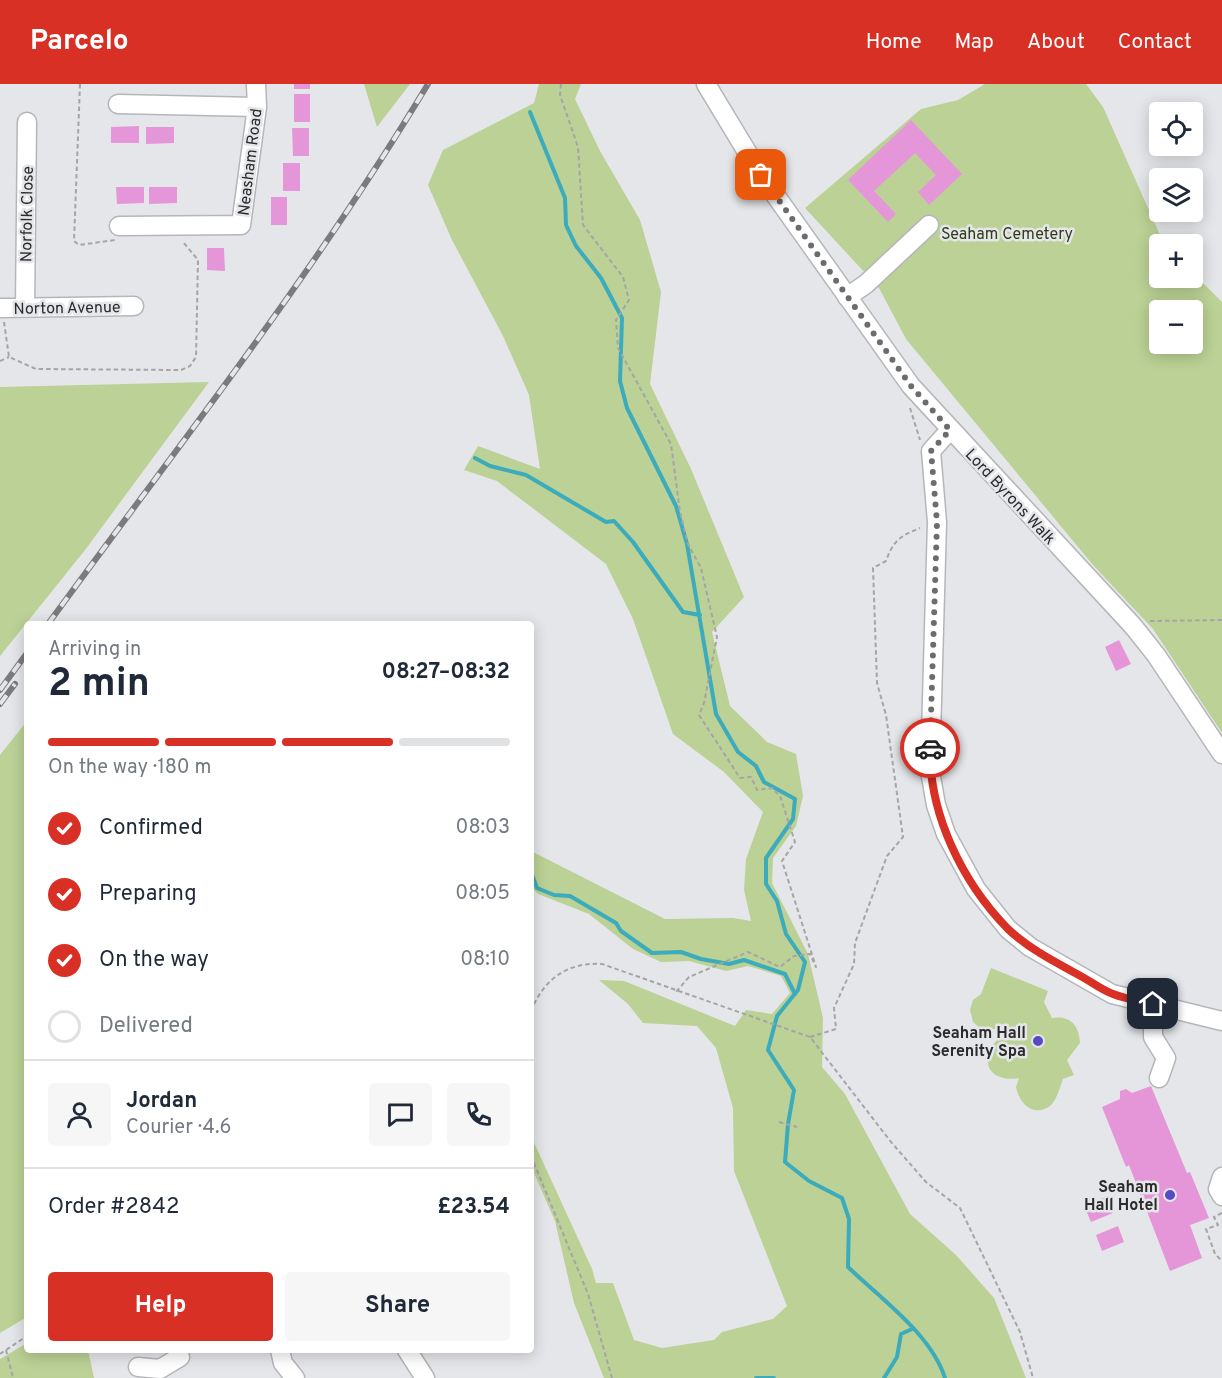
<!DOCTYPE html>
<html lang="en">
<head>
<meta charset="utf-8">
<style>
  :root { --surface:#fff; --page:#f6f6f7; --text:#1f2937; --muted:#747a83; --line:#e0e1e3; --accent:#d93025 }
  body { margin:0; font-family:Overpass,sans-serif; background:var(--page); color:var(--text); height:100vh; display:flex; flex-direction:column; font-size:22px; white-space:nowrap }
  * { box-sizing:border-box; margin:0 }
  p { font-size:20px; color:var(--muted) }
  .icon { flex:none; width:33px; height:33px; fill:none; stroke:currentColor; stroke-width:2; stroke-linecap:round; stroke-linejoin:round }
  .map { position:relative; flex:1; overflow:hidden }
  .drawer { position:absolute; left:24px; top:537px; width:510px; height:732px; display:flex; flex-direction:column; background:var(--surface); border-radius:6px; box-shadow:0 3px 15px #0003 }
  .drawer>* { flex:none }
  .tools { position:absolute; left:1149px; top:18px; display:grid; gap:12px }
  .tools a { display:grid; place-items:center; width:54px; height:54px; border-radius:6px; background:var(--surface); box-shadow:0 3px 15px #0003; font-size:30px }
  .pin { position:absolute; display:grid; place-items:center; width:51px; height:51px; color:#fff; margin:-26px; border-radius:12px; box-shadow:0 3px 9px #0006 }
  .courier { position:absolute; display:grid; place-items:center; width:60px; height:60px; margin:-30px; border:4px solid #d93025; border-radius:50%; background:#fff; color:#222; box-shadow:0 2px 8px #0007 }
  .head em { font-style:normal; font-weight:700 }
  .head div { display:flex; flex-direction:column-reverse }
  .head { display:flex; align-items:center; justify-content:space-between; height:102px; padding:0 24px }
  h1 { font-size:39px; font-weight:700; line-height:45px }
  .bar { display:grid; grid-template-columns:repeat(4,1fr); gap:9px 6px; align-content:center; height:72px; padding:0 24px }
  .bar i { height:8px; border-radius:4px; background:var(--line) }
  .bar .selected { background:var(--accent) }
  .bar p { grid-column:span 4 }
  .line { display:flex; align-items:center; gap:15px; padding:0 24px; border-top:2px solid var(--line) }
  .line div { flex:1 }
  .round { display:grid; place-items:center; flex:none; width:63px; height:63px; border-radius:6px; background:var(--page) }
  ol { padding:0 24px; list-style:none }
  li { display:flex; align-items:center; gap:18px; height:66px }
  li p { margin-inline-start:auto }
  li .icon { padding:6px; border-radius:50%; background:var(--accent); color:#fff; stroke-width:4 }
  li:last-child { color:var(--muted) }
  li i { width:33px; height:33px; border:3px solid var(--line); border-radius:50% }
  .cta { display:flex; gap:12px; margin-top:auto; padding:12px 24px }
  .cta a { flex:1; height:69px; border-radius:6px; background:var(--accent); color:#fff; font-size:24px; font-weight:700; line-height:69px; text-align:center }
  .cta a+a { background:var(--page); color:var(--text) }
  header { display:flex; align-items:center; gap:36px; box-sizing:border-box; height:84px; padding:0 30px; background:var(--accent); color:#fff }
  header strong { font-size:28px }
  nav { display:flex; gap:33px; margin-inline-start:auto; font-size:21px }
  .map>svg:first-child { display:block }
  .green { fill:#bbd195; fill-rule:evenodd }
  .lines { fill:none; stroke-linecap:round; stroke-linejoin:round }
  .stream { stroke:#3cabbb; stroke-width:4 }
  .building { fill:#e596d8 }
  .minor-casing { stroke:#b5b6b9; stroke-width:21 }
  .path { stroke:#a5a5a8; stroke-width:2; stroke-dasharray:4.5 3; stroke-linecap:butt }
  .minor { stroke:#fff; stroke-width:18 }
  .rail-casing { stroke:#7b7b7d; stroke-width:6 }
  .rail { stroke:#e5e6e9; stroke-width:4; stroke-dasharray:11; stroke-linecap:butt }
  .done { stroke:#6c6c6e; stroke-width:6; stroke-dasharray:0 10.8 }
  .route { stroke:#d93025; stroke-width:8 }
  .poi-dot { fill:#584ac2; stroke:#e5e6e9; stroke-width:2 }
  .labels { text-anchor:middle; stroke-width:5; stroke-linejoin:round; paint-order:stroke }
  .street-label { font-size:16px; fill:#2b2b2c; stroke:#e5e6e9 }
  .park-label { font-size:16px; fill:#313d17; stroke:#e5e6e9 }
  .poi-label { font-size:16px; font-weight:bold; fill:#2b2b2c; stroke:#e5e6e9; text-anchor:end }
</style>
</head>
<body>
<header>
<strong>Parcelo</strong>
<nav><a>Home</a><a>Map</a><a>About</a><a>Contact</a></nav>
</header>
<div class="map">
<svg width="1222" height="1294" viewBox="0 0 1222 1294">
  <rect width="100%" height="100%" fill="#e5e6e9"/>
  <path class="green" d="M364,0H410L377,43Z
    M539,0H581L575,15L600,67L640,136L661,208L650,300L691,385L744,513L712,548L730,622L767,658L796,670L803,712L796,742L773,774L772,799L808,870L823,934L822,983L845,1010L910,1130L956,1171L994,1214L1026,1294H604L574,1219L555,1137L531,1082V1052L592,1185L596,1199H613L634,1256L662,1264L714,1256L722,1248L773,1235L787,1222L734,1087L733,1024L716,964L697,942L643,939L628,920L599,896L624,897L735,942L746,926L772,930L790,909L781,892L748,882L726,887L689,877L661,878L633,865L589,830L538,810L531,803V767L665,835L733,834L751,837L744,806L746,775L763,728L724,688L673,650L633,535L606,480L497,397L464,386L478,362L540,385L529,311L503,252L452,156L428,101L443,66L534,19Z
    M985,0H1086L1103,23L1164,160H1160V194H1192L1193,189L1222,218V649L1153,545L1093,481L906,255L879,204L805,124L921,25L958,16ZM1160,226H1192V260H1160Z
    M209,298L85,466L0,572V303Z
    M27,637V1233L0,1249V671Z
    M991,884L1048,907L1044,918L1052,934C1070,931 1079,941 1080,959L1067,976L1074,991L1063,995C1060,1003 1057,1015 1051,1021C1034,1035 1019,1019 1016,1003L1019,994C988,999 977,975 1000,953L997,945H981L973,938L970,926L973,916L981,910Z
    M27,1259V1266H88L94,1294H0V1275Z"/>
  <g class="lines">
    <path class="stream" d="M530,28L565,114L566,141L576,162L601,194L622,234L620,297L627,324L676,422L687,460L716,630L738,668L756,682L764,698L795,715L793,735L766,774V800L777,817L786,850L805,878L798,906L777,932L768,966L794,1006L788,1040L785,1078L809,1097L842,1114L849,1135L848,1183C880,1214 931,1250 945,1294
      M475,374L490,382L526,391L606,438L614,437L633,458L683,528L700,531
      M531,788L537,804L554,811L570,812L616,839L621,847L652,869L681,868L701,875L729,880L744,876L785,890L795,910
      M756,1294H774
      M884,1294L897,1273L901,1250L912,1245"/>
  </g>
  <path class="building" d="M294,0H310V5H294Z
    M294,10H310V38H294Z
    M911,36L962,90L929,121L918,108L936,91L915,69L874,107L896,130L888,138L848,96Z
    M139,42V59H111V43Z
    M146,43H174V59L146,60Z
    M292,44H309V72H293Z
    M283,79H300V107H283Z
    M116,103H144V119L117,120Z
    M149,103H177V119L149,120Z
    M271,113H287V141H271Z
    M207,164H224L225,187L207,186Z
    M1119,556L1131,580L1116,587L1105,563Z
    M1151,1002L1187,1089L1190,1088L1209,1134L1190,1141L1202,1174L1170,1187L1129,1081L1126,1083L1102,1023L1120,1015V1007L1126,1005L1132,1009Z
    M1106,1113L1113,1129L1091,1138L1084,1122Z
    M1118,1142L1124,1158L1102,1167L1096,1151Z"/>
  <g class="lines">
    <defs>
      <path id="minor" d="M706,0L761,91L911,302L1133,542L1156,571L1222,670
        M118,20L257,23
        M119,142L241,141L257,23L256,0
        M847,213L866,200L929,141
        M25,223L27,38
        M0,224L134,222
        M950,346L931,367L937,438L930,687L936,721L946,750L976,805L1008,845L1030,863L1112,910L1222,937
        M1153,920V953L1166,974L1159,994
        M1222,1093L1218,1105L1222,1112
        M280,1266L283,1279L295,1294
        M407,1266L425,1294
        M138,1283L160,1285L180,1273"/>
    </defs>
    <use href="#minor" class="minor-casing"/>
    <path class="path" d="M80,0L74,157L79,161L115,156
      M561,0L560,11L578,63L583,141L623,193L629,216L616,236L618,264L671,360L680,428L688,460L701,484L717,553L704,619L699,631L740,694L751,693L757,706L772,704L780,712L795,758L782,777L816,883L810,870L794,872L780,883L748,868L689,893L676,908
      M4,238L9,273L36,285L181,286L190,282L196,273L198,176L183,158
      M0,277L9,273
      M910,324L920,356
      M1150,537L1222,536
      M531,927C544,895 567,878 602,880L810,953L891,1058L926,1098L960,1124L1020,1248L1033,1294
      M810,953L836,945L834,924L854,880L855,859L887,772L903,753L886,631L877,599L873,484L886,477C893,457 900,452 920,444
      M779,1038L797,1043
      M531,1072L588,1210L612,1294
      M1222,1129L1214,1133L1218,1141L1206,1145L1215,1170L1222,1177
      M6,1266L13,1294
      M0,1270L27,1252"/>
    <use href="#minor" class="minor"/>
    <defs>
      <path id="rail" d="M48,540C178,362 314,190 428,0
        M0,606L27,569
        M0,620L15,600"/>
    </defs>
    <use href="#rail" class="rail-casing"/>
    <use href="#rail" class="rail"/>
  </g>
  <g class="lines">
    <path class="done" d="M761,91L911,302L950,346L931,367L937,438L930,664"/>
    <path class="route" d="M930,664C929,730 962,798 1008,845C1028,864 1053,877 1077,890C1089,896 1101,906 1113,910C1126,915 1140,917 1153,920"/>
  </g>
  <g class="poi-dot">
    <circle cx="1038" cy="957" r="6"/>
    <circle cx="1170" cy="1111" r="6"/>
  </g>
  <g class="labels">
    <g class="street-label">
      <text transform="translate(249 78) rotate(-83)" y="6">Neasham Road</text>
      <text transform="translate(26 130) rotate(-89)" y="6">Norfolk Close</text>
      <text transform="translate(67 223) rotate(-1)" y="6">Norton Avenue</text>
      <text transform="translate(1011 412) rotate(47)" y="6">Lord Byrons Walk</text>
    </g>
    <g class="park-label">
      <text x="1007" y="155">Seaham Cemetery</text>
    </g>
    <g class="poi-label">
      <text x="1026" y="954">Seaham Hall<tspan x="1026" dy="18">Serenity Spa</tspan></text>
      <text x="1158" y="1108">Seaham<tspan x="1158" dy="18">Hall Hotel</tspan></text>
    </g>
  </g>
</svg>
<div class="tools">
<a><svg class="icon" aria-label="locate" viewBox="0 0 24 24"><circle cx="12" cy="12" r="6"/><path d="M12 2v4M12 18v4M2 12h4M18 12h4"/></svg></a>
<a><svg class="icon" aria-label="layers" viewBox="0 0 24 24"><path d="M12 4l9 5-9 5-9-5zM3 14l9 5 9-5"/></svg></a>
<a>+</a>
<a>−</a>
</div>
<div class="pin" style="left:761px;top:91px;background:#ea580c"><svg class="icon" aria-label="bag" viewBox="0 0 24 24"><path d="M5 8h14l-1 12H6zM9 8a3 3 0 0 1 6 0"/></svg></div>
<div class="pin" style="left:1153px;top:920px;background:#1f2937"><svg class="icon" aria-label="home" viewBox="0 0 24 24"><path d="M3 11l9-7 9 7M6 9v11h12V9"/></svg></div>
<div class="courier" style="left:930px;top:664px"><svg class="icon" aria-label="car" viewBox="0 0 24 24"><path d="M5 17H2v-5l4-1 3-4h7l3 4 3 1v5h-3M9 17h6M6 11h13"/><circle cx="7" cy="17" r="2"/><circle cx="17" cy="17" r="2"/></svg></div>
<section class="drawer">
<div class="head"><div><h1>2 min</h1><p>Arriving in</p></div><em>08:27–08:32</em></div>
<div class="bar"><i class="selected"></i><i class="selected"></i><i class="selected"></i><i></i><p>On the way · 180 m</p></div>
<ol>
<li><svg class="icon" aria-label="check" viewBox="0 0 24 24"><path d="M5 12l5 5 9-10"/></svg>Confirmed<p>08:03</p></li>
<li><svg class="icon" aria-label="check" viewBox="0 0 24 24"><path d="M5 12l5 5 9-10"/></svg>Preparing<p>08:05</p></li>
<li><svg class="icon" aria-label="check" viewBox="0 0 24 24"><path d="M5 12l5 5 9-10"/></svg>On the way<p>08:10</p></li>
<li><i></i>Delivered</li>
</ol>
<div class="line" style="height:108px"><a class="round"><svg class="icon" aria-label="person" viewBox="0 0 24 24"><circle cx="12" cy="8" r="4"/><path d="M4 21q1-7 8-7t8 7"/></svg></a><div><b>Jordan</b><p>Courier · 4.6</p></div><a class="round"><svg class="icon" aria-label="chat" viewBox="0 0 24 24"><path d="M4 5h16v11H9l-5 4z"/></svg></a><a class="round"><svg class="icon" aria-label="phone" viewBox="0 0 24 24"><path d="M5 4h4l2 5-3 2q2 4 5 5l2-3 5 2v4C11 20 4 13 5 4z"/></svg></a></div>
<div class="line" style="height:78px"><div>Order #2842</div><b>£23.54</b></div>
<div class="cta"><a>Help</a><a>Share</a></div>
</section>
</div>
</body>
</html>
